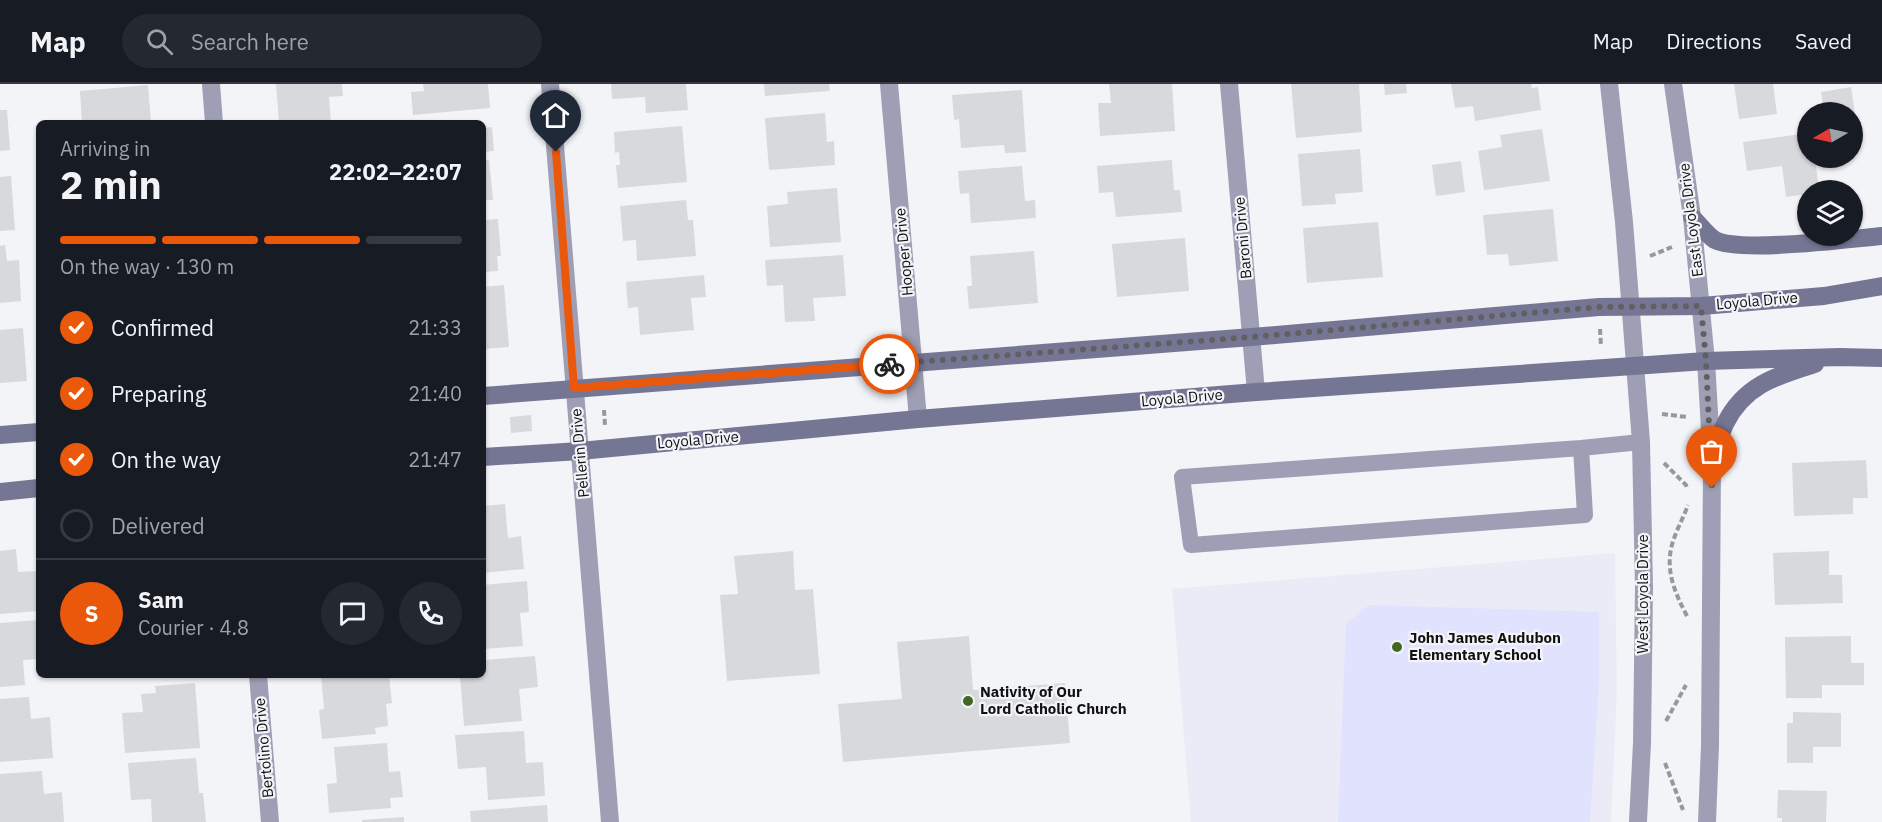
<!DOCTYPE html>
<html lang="en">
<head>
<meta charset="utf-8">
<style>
  :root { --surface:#171b24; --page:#242831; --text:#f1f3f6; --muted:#9ea1a6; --line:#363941; --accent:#ea580c }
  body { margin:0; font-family:"IBM Plex Sans",sans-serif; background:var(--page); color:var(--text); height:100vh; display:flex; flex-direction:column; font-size:22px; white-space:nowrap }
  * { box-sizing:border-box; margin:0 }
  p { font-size:20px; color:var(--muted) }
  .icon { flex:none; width:33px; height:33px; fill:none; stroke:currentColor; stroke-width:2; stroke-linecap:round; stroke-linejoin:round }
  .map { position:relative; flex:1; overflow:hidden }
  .sheet { position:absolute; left:36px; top:36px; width:450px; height:558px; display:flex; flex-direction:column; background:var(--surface); border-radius:9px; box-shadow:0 2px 4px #0004 }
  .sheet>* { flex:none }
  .needle { width:39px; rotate:261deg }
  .controls { position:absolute; left:1797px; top:18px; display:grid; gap:12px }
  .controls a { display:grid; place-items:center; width:66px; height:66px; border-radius:50%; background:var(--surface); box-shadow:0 2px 4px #0004; font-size:30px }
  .pin { position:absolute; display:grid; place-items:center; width:51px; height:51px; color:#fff; margin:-62px -26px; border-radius:50% 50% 50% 0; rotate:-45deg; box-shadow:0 0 6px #0007 }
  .pin .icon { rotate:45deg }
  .courier { position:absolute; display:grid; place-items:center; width:60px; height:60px; margin:-30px; border:4px solid #ea580c; border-radius:50%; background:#fff; color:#222; box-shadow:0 2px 8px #0007 }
  .head em { font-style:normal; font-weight:800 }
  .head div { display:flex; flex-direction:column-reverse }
  .head { display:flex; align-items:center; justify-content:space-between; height:102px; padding:0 24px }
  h1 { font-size:39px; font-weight:800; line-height:45px }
  .bar { display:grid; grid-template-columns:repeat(4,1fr); gap:9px 6px; align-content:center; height:72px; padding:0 24px }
  .bar i { height:8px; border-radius:4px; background:var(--line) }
  .bar .on { background:var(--accent) }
  .bar p { grid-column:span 4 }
  .line { display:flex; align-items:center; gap:15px; padding:0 24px; border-top:2px solid var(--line) }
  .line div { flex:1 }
  .round { display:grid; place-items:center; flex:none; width:63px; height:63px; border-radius:32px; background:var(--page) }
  ol { padding:0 24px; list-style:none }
  li { display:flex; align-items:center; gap:18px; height:66px }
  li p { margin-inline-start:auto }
  li .icon { padding:6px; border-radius:50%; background:var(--accent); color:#fff; stroke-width:4 }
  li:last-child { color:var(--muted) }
  li i { width:33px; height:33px; border:3px solid var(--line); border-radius:50% }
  header { display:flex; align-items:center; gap:36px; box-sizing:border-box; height:84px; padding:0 30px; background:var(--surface); border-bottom:2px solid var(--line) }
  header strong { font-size:28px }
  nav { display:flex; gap:33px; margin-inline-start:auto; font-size:21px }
  .search { width:420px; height:54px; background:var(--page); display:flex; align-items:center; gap:15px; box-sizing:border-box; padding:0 21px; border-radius:33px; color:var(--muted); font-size:22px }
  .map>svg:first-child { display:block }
  .built { fill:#eaebf7 }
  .green { fill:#e1e2fe }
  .building { fill:#d8d9dd }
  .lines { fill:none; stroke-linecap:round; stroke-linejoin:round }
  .path { stroke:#97989b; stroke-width:4; stroke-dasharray:6 3; stroke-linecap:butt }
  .lane { stroke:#9e9fb4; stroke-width:16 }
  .street { stroke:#9e9fb4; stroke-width:18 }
  .secondary { stroke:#757694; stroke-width:18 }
  .done { stroke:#606063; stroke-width:6; stroke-dasharray:0 10.8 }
  .route { stroke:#ea580c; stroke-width:8 }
  .poi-dot { fill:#426924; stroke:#f3f4f8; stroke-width:2 }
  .labels { text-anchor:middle; stroke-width:4.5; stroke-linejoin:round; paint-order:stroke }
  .street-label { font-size:15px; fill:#111113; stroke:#f3f4f8 }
  .poi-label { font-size:15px; font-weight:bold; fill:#111113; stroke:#f3f4f8; text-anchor:start }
</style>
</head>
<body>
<header>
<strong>Map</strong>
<div class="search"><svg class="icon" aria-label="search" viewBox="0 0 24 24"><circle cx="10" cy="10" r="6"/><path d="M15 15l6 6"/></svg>Search here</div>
<nav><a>Map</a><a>Directions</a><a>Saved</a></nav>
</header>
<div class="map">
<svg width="1882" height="738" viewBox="0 0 1882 738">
  <rect width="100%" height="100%" fill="#f3f4f8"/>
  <path class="built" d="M1615,469L1617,607L1611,738H1191L1172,505Z"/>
  <path class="green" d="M1369,521L1599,528V599L1590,738H1338L1346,540Z"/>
  <path class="building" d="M276,0H342L343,12L329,13L331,39H279Z
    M423,0H488L490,24L413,31L411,8L424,7Z
    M611,0H686L688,26L646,29L645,13L612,15Z
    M764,0H829L830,7L765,12Z
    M1109,0H1172L1175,47L1100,52L1098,19H1111Z
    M1291,0H1359L1362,48L1296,54Z
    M1384,0H1406L1407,9L1385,11Z
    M1451,0H1531L1532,4L1538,3L1541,26L1475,37L1473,22L1455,24Z
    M1734,0H1773L1777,30L1739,35Z
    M148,1L151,39H82L80,7Z
    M1851,3L1855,30L1852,31V28H1824L1821,8Z
    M1022,6L1026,68L1005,69L1004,61L961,64L959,35L954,36L952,11Z
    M0,26H7L10,66L0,67Z
    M825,29L827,58L834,57L835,81L769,86L765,34Z
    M682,42L687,98L618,104L616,81H620L619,68L615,69L614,48Z
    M492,43L494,67L483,68V44Z
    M1542,45L1550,97L1484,106L1478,67L1502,63L1500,51Z
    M1808,49V74H1815L1819,106H1808V110L1786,113L1782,82L1747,87L1743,58Z
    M1360,65L1363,108L1335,110L1336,120L1302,122L1298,70Z
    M489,76L493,116H483V77Z
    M1172,76L1174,106H1180L1182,128L1116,133L1113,108L1099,109L1097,82Z
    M1461,77L1465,108L1436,112L1432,81Z
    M1022,82L1025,117L1035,116L1036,134L971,139L969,109L960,110L958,87Z
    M11,92L15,146L0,147V93Z
    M837,104L841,158L770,163L767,122L788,120L787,108Z
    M686,116L688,136H693L696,172L637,177L636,156L623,157L620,122Z
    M1553,125L1558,177L1509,182L1508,170L1487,171L1483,131Z
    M498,135L501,172H497L498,187L483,188V136Z
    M1378,138L1383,193L1307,199L1303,144Z
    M1185,154L1189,207L1117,213L1112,160Z
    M5,161L7,177L19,176L21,217L0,219V162Z
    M1034,167L1038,219L969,225L967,202H972L970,172Z
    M843,171L846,212L813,214L815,237L785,238L783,201L767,202L765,176Z
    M704,191L706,213L691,214L694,246L640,251L638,223L628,224L626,198Z
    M504,201L509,263L483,265V203Z
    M23,244L27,297L0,299V246Z
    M531,331L532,347L511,349L510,333Z
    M1866,376L1868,414H1853V430L1794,432L1792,379Z
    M505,420L508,454L521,452L524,485L483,489V422Z
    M16,465L18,488L37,487L39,527L0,530V467Z
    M793,467L795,506L813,505L820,590L727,597L720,511L738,510L734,472Z
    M1829,467V491H1842L1843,519L1775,521L1773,469Z
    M527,497L529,528L520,529L523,562L483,565V501Z
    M39,536V575L23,576L25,601L0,603V539Z
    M969,552L973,606L1065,599L1070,659L843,678L838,620L902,615L897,558Z
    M1851,552V579H1864V601H1822V614H1786L1785,553Z
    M535,572L538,603L519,605L522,637L464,642L460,591H483V576Z
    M321,591H389L392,619L386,620L388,642L375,644L376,650L322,655L319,626L324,625Z
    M195,599L200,664L125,669L122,629L143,628L141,610L156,609L155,602Z
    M29,613L31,635L50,633L53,674L0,678V615Z
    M1793,628L1841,629V663H1813V679H1787V639H1793Z
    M524,647L526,679L543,678L545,712L488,716L486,683L458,685L455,651Z
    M387,659L389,688L400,687L403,713L390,714L391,724L329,729L327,700L337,699L334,663Z
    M196,674L199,709H203L206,738H152L151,715L131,716L128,679Z
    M42,687L44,710L62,708L64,738H0V690Z
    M1778,706L1827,707L1826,738H1782V734H1777Z
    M547,721L548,738H471L470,727Z
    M404,733V738H362V736Z"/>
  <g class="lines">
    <path class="path" d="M1650,172L1672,163
      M1600,245L1601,262
      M604,326L605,342
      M1662,330L1687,333
      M1664,379L1686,401L1687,404
      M1687,532C1676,511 1666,489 1671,465C1674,450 1683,435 1688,421
      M1666,637L1686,601
      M1665,679L1683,726"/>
    <path class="lane" d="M1581,364L1585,431L1191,461L1182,393Z
      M1581,364L1641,358"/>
    <path class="street" d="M211,0L214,39
      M550,0L610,738
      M889,0L918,335
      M1229,0L1256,308
      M1609,0L1624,138L1641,358L1644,503L1642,659L1638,738
      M1673,0L1692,133L1706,277L1712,380L1710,661L1707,738
      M258,591L270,738"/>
    <path class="secondary" d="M1692,133C1699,140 1707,151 1715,156C1740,169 1849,155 1882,152
      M483,312L1252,253L1599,223L1701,222L1726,220L1824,212L1882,202
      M0,351L39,348
      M483,373L580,367L918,335L1256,308L1706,277L1840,273L1882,274
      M1712,380C1716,367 1719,353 1725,340C1744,301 1776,292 1815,280
      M0,408L39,404"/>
  </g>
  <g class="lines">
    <path class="done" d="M889,280L1252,253L1599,223L1701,222L1706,277L1712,404"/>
    <path class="route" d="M556,68L574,304L889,280"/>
  </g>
  <g class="poi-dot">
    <circle cx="1397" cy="563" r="6"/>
    <circle cx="968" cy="617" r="6"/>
  </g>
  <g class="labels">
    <g class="street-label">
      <text transform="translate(1691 136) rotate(-97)" y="5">East Loyola Drive</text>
      <text transform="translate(1243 154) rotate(-95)" y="5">Baroni Drive</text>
      <text transform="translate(904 168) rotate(-95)" y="5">Hooper Drive</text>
      <text transform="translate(1757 217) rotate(-5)" y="5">Loyola Drive</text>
      <text transform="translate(1182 314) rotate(-5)" y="5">Loyola Drive</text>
      <text transform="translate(698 356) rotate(-5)" y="5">Loyola Drive</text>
      <text transform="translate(580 369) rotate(-95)" y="5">Pellerin Drive</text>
      <text transform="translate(1643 510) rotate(-90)" y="5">West Loyola Drive</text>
      <text transform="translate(264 664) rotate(-95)" y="5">Bertolino Drive</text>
    </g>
    <g class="poi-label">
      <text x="1409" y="559">John James Audubon<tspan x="1409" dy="17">Elementary School</tspan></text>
      <text x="980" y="613">Nativity of Our<tspan x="980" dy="17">Lord Catholic Church</tspan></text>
    </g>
  </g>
</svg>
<div class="controls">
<a><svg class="needle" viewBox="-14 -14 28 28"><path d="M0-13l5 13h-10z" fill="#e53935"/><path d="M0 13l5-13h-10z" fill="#9ea1a6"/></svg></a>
<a><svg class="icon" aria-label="layers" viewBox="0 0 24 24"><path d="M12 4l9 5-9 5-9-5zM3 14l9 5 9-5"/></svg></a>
</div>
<div class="pin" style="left:1712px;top:404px;background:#ea580c"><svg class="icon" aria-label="bag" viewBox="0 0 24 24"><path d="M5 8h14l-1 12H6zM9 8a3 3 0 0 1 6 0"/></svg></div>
<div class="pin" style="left:556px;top:68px;background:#1f2937"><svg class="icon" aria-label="home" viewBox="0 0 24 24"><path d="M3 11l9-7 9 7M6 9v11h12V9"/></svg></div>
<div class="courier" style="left:889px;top:280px"><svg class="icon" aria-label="bike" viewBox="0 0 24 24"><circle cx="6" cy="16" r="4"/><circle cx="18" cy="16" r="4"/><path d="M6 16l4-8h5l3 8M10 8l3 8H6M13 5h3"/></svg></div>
<section class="sheet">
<div class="head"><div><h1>2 min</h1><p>Arriving in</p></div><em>22:02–22:07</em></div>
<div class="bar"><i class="on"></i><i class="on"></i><i class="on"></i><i></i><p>On the way · 130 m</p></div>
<ol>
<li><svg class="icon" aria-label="check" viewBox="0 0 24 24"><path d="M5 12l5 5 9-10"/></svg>Confirmed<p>21:33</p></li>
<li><svg class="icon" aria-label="check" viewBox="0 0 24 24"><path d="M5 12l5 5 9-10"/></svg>Preparing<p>21:40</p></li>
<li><svg class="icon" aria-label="check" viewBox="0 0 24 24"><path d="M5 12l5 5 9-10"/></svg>On the way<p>21:47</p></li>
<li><i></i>Delivered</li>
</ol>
<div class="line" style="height:108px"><b class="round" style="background:var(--accent);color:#fff">S</b><div><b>Sam</b><p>Courier · 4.8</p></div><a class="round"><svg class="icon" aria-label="chat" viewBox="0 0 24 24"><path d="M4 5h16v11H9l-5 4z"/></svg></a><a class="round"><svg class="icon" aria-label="phone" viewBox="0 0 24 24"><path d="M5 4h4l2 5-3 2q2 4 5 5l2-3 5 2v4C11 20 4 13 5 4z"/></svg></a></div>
</section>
</div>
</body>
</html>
